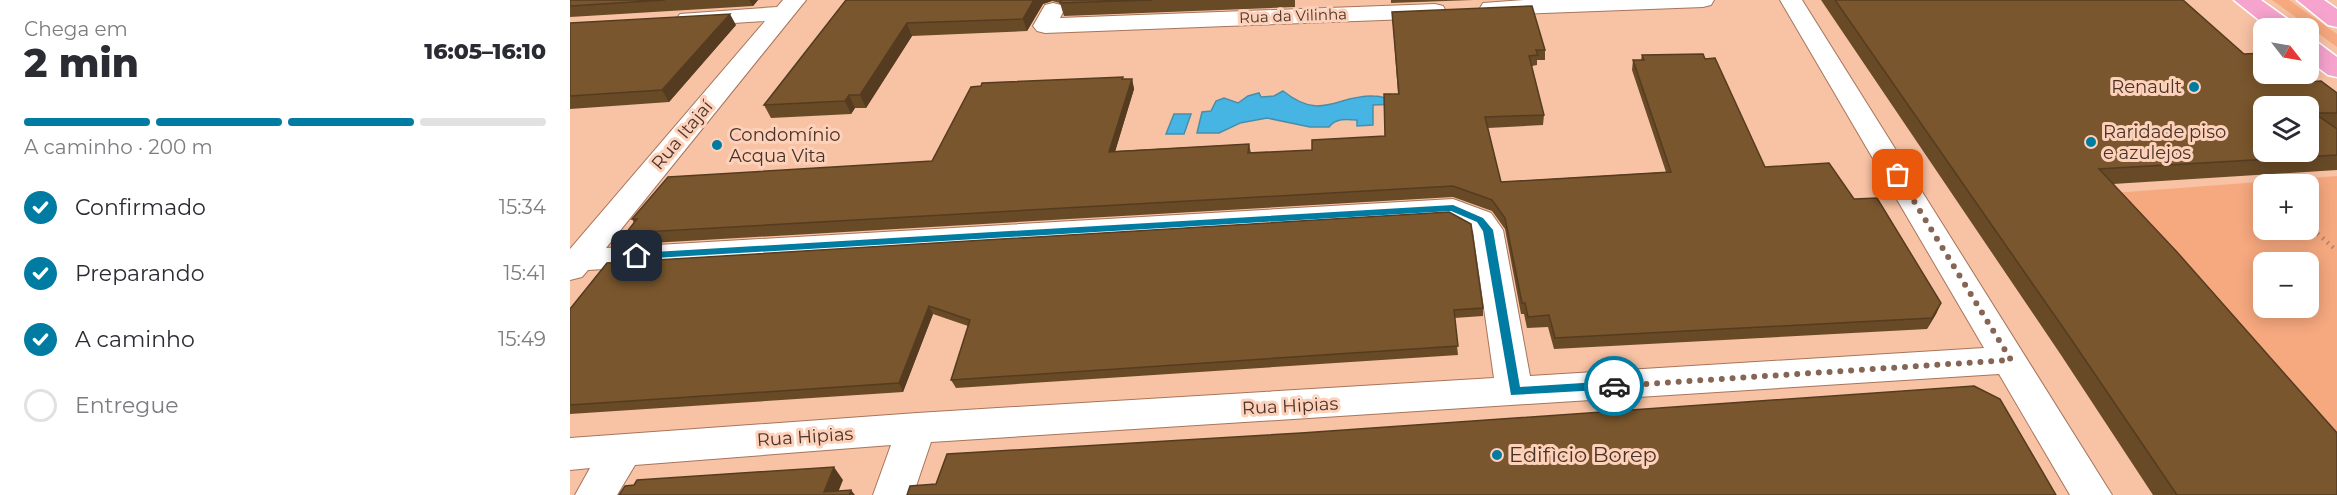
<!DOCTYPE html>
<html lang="pt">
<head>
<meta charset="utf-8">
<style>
  :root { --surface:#fff; --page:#f7f7f7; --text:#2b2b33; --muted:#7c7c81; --line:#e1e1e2; --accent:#007ba2 }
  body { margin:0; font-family:Montserrat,sans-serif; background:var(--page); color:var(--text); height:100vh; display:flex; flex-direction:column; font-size:22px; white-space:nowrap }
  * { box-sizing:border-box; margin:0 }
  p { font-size:20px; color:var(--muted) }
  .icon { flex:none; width:33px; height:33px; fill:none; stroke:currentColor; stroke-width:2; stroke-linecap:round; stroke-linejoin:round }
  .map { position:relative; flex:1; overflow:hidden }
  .details { display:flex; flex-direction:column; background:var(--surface); width:570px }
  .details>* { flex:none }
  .needle { width:39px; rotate:121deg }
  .tools { position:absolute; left:1683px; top:18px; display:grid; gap:12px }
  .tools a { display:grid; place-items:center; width:66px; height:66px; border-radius:12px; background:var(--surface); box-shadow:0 3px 15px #0003; font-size:30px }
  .pin { position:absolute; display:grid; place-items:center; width:51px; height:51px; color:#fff; margin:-26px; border-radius:12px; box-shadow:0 3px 9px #0006 }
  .courier { position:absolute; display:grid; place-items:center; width:60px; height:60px; margin:-30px; border:4px solid #007ba2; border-radius:50%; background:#fff; color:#222; box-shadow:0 2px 8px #0007 }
  .head em { font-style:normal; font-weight:800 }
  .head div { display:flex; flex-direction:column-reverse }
  .head { display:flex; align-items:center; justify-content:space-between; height:102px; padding:0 24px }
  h1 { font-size:39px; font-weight:800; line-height:45px }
  .bar { display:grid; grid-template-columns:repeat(4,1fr); gap:9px 6px; align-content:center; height:72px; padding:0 24px }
  .bar i { height:8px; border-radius:4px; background:var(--line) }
  .bar .active { background:var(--accent) }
  .bar p { grid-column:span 4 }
  ol { padding:0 24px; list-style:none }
  li { display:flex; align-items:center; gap:18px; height:66px }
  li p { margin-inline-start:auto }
  li .icon { padding:6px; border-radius:50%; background:var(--accent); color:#fff; stroke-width:4 }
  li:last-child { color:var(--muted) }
  li i { width:33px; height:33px; border:3px solid var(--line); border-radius:50% }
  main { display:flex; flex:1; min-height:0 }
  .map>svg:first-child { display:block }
  .green { fill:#f6a87e; fill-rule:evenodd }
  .water { fill:#47b5e3; stroke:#488eab; stroke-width:1.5 }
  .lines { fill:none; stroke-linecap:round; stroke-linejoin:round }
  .minor-casing { stroke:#a7755b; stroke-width:2 }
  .trunk-casing { stroke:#fff; stroke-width:3 }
  .path { stroke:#a9826d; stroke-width:4.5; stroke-dasharray:1.5 5; stroke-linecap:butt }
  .minor { fill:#fff; fill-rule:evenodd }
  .trunk { fill:#f6a3ce; fill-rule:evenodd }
  .wall { fill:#684a27 }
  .shaded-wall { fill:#553c20 }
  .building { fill:#79562d; stroke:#553c20; stroke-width:1.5; fill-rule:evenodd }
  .route { fill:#007ba2 }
  .done { stroke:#866554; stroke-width:6; stroke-dasharray:0 10.8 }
  .poi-dot { fill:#007ba2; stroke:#fed1ba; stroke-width:2 }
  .labels { text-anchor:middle; stroke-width:6; stroke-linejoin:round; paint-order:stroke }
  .far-street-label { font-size:15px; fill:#493328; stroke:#fed1ba }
  .poi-label { font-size:18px; fill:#493328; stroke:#fed1ba; text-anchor:start }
  .street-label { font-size:18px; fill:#493328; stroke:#fed1ba }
  .near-poi-label { font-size:21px; fill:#493328; stroke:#fed1ba; text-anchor:start }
</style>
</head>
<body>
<main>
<section class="details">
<div class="head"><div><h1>2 min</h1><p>Chega em</p></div><em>16:05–16:10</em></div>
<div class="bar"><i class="active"></i><i class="active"></i><i class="active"></i><i></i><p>A caminho · 200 m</p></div>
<ol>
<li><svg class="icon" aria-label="check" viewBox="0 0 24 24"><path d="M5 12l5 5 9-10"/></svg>Confirmado<p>15:34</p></li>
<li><svg class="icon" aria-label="check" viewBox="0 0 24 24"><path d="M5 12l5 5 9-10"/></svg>Preparando<p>15:41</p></li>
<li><svg class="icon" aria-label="check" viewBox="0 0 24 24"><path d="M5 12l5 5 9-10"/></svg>A caminho<p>15:49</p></li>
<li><i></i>Entregue</li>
</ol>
</section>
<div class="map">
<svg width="1767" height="495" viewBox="0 0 1767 495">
  <rect width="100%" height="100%" fill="#f8c2a5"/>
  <path class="green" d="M1702,0H1719L1767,34V47Z
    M1767,176V465L1531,194ZM1694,184H1738V230H1694ZM1694,262H1738V308H1694Z"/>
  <path class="water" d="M713,91C752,122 766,95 803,96C814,96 821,100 830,104L803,105V125L787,126V120C776,119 766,118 759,127H740L697,118L670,123L649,133H627L632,112L641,111L646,101L654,98L668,103L678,96L689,93L691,97L704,96Z
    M604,114H621L614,134H596Z"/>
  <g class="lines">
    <defs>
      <path id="minor" d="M213,0H236L36,248L883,199L921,213L933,230L960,376L1414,348L1210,0H1232L1542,495H1500L1429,374L361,442L343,495H303L321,445L65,465L47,495H5L20,468L0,470V438L347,413L924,378L903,231L899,227L879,218L18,270L12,277L0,280V249L195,21L118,26L110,24L106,19L110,14L207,7Z
        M954,0H1144L1141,5L1133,7L921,15L913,13L910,8L913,3Z
        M483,3L491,5L494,10L490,18L865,4L873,6L876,11L873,16L865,18L475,33L467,31L463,26L475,5Z"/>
      <path id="trunk" d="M1664,0H1691L1723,23L1726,28H1699Z
        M1727,0H1754L1767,9V27L1758,25Z
        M1738,40L1747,42L1767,57V77L1758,75L1738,60Z"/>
    </defs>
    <use href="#minor" class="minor-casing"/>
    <use href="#trunk" class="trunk-casing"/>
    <path class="path" d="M1738,225L1767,251"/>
    <use href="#minor" class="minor"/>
    <use href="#trunk" class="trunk"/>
  </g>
  <path class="wall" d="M0,0H188L183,6L0,17Z
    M276,0H725V7L494,16L490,3L482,1L473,4L457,31L342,36L296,108H285L281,114L201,118L194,105Z
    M821,0H903L821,3Z
    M1251,0H1613L1674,54L1737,82L1767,93V128H1765L1767,129V170L1543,184L1767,495H1583L1491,355Z
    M822,12L975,50V60H967V65L962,66L974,115L973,125L918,128L931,182L1096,172L1062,70L1063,60H1071L1072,55L1135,59L1195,167L1284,199L1371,303L1366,314L1357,329L984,349L978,327L957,328L954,314H951L935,229L922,211L883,197L64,244L56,233L64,223L62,219L362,161L553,77V79H562L564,89L545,151L679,144L681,153L742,150L815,136L828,94Z
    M0,23L166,25L99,102L0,109Z
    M37,263L913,308V316L884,318L888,355L386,388L381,380L398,326L363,314L333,392L0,414V309Z"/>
  <path class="shaded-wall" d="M179,0H188L183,6Z
    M464,0H482V1L473,4L457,31L453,19Z
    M160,14L166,25L99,102L92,90Z
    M337,23L342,36L296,108L290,95Z
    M562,79L564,89L542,162L539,152Z
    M279,95L285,108L281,114L275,101Z
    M1371,303L1366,314L1357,329L1362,318Z
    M359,306L363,314L333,392L329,383Z
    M264,467L273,480L267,495L254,492Z
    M281,490L285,495H279Z"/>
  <path class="building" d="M0,0H95L0,6Z
    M276,0H464L453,19L337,23L290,95H279L275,101L194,105Z
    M491,0H582L490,3Z
    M1265,0H1613L1674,54L1694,53V74H1725L1737,82L1751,81L1767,93V113H1744L1767,129V155L1529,169L1607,252L1767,433V495H1607L1501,339ZM1694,106H1738V152H1694Z
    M962,6L975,50H966L968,55L959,56L974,115L915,117L931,182L1101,172L1063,60H1074L1072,55L1133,54L1135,59L1145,58L1195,167L1259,163L1284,199L1307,198L1371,303L1362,318L985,338L979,315L958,317L955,303H952L935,218L922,200L883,186L56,233L67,219H62L98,177L362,161L401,87L411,86L412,83L553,77L552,79H562L539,152L679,144L678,153L742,150V140L815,136L814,94H829L822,12Z
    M160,14L92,90L0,96V23Z
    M879,212L901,224L913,308L884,310L888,346L381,380L400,320L359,306L329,383L0,405V309L37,263Z
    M1404,386L1430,399L1486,495H337L340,486L366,484L377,454L731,433Z
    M264,467L254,492L281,490L279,495H49L55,486L64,485L67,480Z"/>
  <path class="route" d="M883,205L913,218L923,230L950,387L1044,381L1048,383V389L941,395L913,231L907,222L881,211L67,259L62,256L67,253Z"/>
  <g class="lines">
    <path class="done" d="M1044,386L1441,360L1328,175"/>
  </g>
  <g class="poi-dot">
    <circle cx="1624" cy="87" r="6"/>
    <circle cx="1521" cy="142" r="6"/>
    <circle cx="147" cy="145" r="6"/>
    <circle cx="927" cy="455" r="6"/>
  </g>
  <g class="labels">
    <g class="far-street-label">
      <text transform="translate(723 16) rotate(-2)" y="5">Rua da Vilinha</text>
    </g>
    <g class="poi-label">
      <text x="1612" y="93" text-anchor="end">Renault</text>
      <text x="1533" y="138">Raridade piso<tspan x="1533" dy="21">e azulejos</tspan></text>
      <text x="159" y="141">Condomínio<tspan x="159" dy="21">Acqua Vita</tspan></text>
    </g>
    <g class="street-label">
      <text transform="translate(112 135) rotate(-50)" y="6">Rua Itajaí</text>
      <text transform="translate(720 406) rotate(-3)" y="6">Rua Hipias</text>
      <text transform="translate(235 437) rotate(-4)" y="6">Rua Hipias</text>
    </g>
    <g class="near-poi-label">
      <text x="939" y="462">Edifìcio Borep</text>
    </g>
  </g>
</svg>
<div class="tools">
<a><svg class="needle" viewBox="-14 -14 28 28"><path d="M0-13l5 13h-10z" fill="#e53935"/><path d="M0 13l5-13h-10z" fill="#7c7c81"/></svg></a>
<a><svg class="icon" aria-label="layers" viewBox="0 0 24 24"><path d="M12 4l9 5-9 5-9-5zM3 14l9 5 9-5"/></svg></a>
<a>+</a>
<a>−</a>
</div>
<div class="pin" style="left:1328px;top:175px;background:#ea580c"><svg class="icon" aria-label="bag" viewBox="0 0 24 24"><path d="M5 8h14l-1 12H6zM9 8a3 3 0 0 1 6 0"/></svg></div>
<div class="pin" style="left:67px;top:256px;background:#1f2937"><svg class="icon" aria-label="home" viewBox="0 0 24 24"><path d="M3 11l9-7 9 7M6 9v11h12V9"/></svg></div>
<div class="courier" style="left:1044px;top:386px"><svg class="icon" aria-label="car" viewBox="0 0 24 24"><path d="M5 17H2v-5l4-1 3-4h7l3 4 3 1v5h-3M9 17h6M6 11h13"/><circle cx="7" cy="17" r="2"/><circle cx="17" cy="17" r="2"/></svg></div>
</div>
</main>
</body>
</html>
